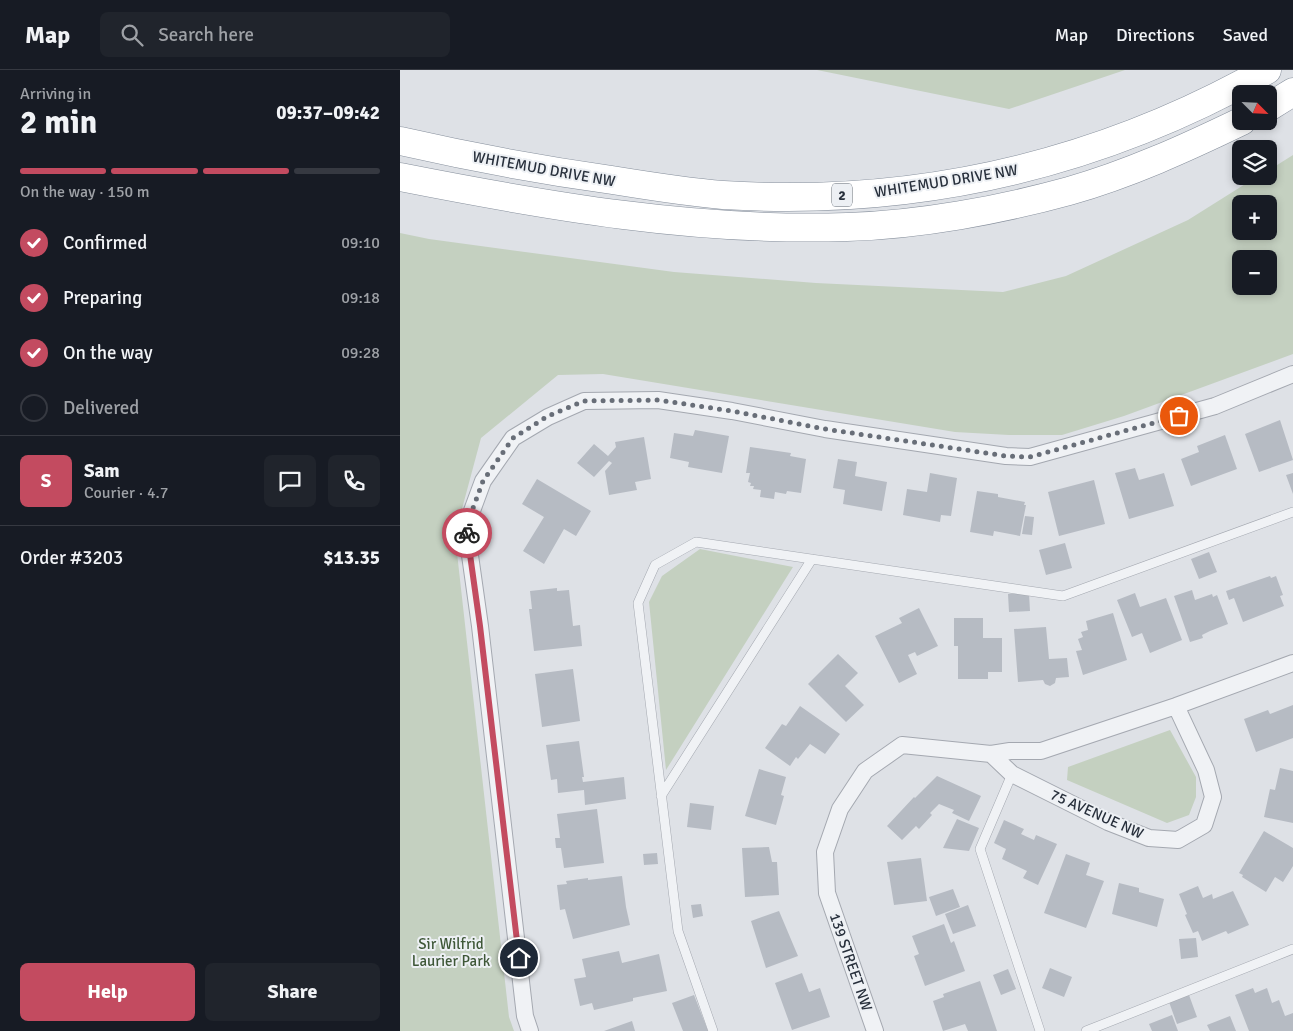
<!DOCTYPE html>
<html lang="en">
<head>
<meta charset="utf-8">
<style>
  :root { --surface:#171b24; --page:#20242c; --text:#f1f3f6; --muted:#9ea1a6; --line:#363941; --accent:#c34b60 }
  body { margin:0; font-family:Signika,sans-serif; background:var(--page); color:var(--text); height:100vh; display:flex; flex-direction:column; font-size:19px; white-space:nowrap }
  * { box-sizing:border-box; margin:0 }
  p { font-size:16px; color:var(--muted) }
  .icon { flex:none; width:28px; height:28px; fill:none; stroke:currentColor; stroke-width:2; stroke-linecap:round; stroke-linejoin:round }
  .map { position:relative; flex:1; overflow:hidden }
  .drawer { display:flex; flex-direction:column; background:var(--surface); width:400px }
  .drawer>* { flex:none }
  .needle { width:32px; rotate:114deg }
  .tools { position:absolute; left:832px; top:15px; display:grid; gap:10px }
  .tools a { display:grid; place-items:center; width:45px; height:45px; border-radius:8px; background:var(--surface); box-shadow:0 2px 8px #0003; font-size:25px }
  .pin { position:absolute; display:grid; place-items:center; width:42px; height:42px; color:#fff; margin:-21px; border:2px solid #fff; border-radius:50%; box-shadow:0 1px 5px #0007 }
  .courier { position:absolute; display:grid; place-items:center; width:50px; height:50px; margin:-25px; border:4px solid #c34b60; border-radius:50%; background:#fff; color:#222; box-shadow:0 1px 6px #0007 }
  .headline em { font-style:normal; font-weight:800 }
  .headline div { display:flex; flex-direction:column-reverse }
  .headline { display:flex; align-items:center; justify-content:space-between; height:85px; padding:0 20px }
  h1 { font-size:32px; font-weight:800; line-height:38px }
  .bar { display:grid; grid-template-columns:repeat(4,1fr); gap:8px 5px; align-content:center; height:60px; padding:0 20px }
  .bar i { height:6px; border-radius:4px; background:var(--line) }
  .bar .on { background:var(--accent) }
  .bar p { grid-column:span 4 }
  .line { display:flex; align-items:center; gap:12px; padding:0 20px; border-top:1px solid var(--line) }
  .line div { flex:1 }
  .round { display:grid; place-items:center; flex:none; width:52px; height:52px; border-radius:8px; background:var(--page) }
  ol { padding:0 20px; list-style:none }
  li { display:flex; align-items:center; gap:15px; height:55px }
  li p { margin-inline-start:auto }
  li .icon { padding:5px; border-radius:50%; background:var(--accent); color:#fff; stroke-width:4 }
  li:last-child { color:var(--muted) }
  li i { width:28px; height:28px; border:2px solid var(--line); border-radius:50% }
  .button { display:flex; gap:10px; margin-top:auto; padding:10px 20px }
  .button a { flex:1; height:58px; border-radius:8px; background:var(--accent); color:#fff; font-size:20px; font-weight:800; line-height:58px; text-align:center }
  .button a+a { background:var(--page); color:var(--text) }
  header { display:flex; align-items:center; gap:30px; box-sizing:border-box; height:70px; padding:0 25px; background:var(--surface); border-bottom:1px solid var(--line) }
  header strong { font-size:24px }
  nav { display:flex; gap:28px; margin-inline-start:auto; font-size:18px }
  .search { width:350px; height:45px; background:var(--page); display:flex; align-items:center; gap:12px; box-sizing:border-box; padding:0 18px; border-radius:8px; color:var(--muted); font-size:19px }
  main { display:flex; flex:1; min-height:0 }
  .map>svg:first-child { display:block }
  .green { fill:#c4d0c0; fill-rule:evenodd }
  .building { fill:#b6bbc3 }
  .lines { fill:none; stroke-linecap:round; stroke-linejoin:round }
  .service-casing { stroke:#a4a8b0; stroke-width:10 }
  .minor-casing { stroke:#a4a8b0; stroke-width:18 }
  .motorway-casing { stroke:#868f9c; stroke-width:29 }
  .service { stroke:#f0f2f5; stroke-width:9 }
  .minor { stroke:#f0f2f5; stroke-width:16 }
  .motorway { stroke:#fff; stroke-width:28 }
  .done { stroke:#686e78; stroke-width:5; stroke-dasharray:0 9 }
  .route { stroke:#c34b60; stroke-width:6 }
  .labels { text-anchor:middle; stroke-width:4; stroke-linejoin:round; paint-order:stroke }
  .shield { fill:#edf0f4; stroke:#636a73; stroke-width:1 }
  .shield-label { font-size:14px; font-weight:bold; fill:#28303c }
  .street-label { font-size:15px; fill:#28303c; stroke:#edf0f4 }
  .park-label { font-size:15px; fill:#3e5737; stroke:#edf0f4 }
</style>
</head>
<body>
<header>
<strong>Map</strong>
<div class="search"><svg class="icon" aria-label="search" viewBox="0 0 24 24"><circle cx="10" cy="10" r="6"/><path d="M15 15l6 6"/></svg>Search here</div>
<nav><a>Map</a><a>Directions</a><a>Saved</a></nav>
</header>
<main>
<section class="drawer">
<div class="headline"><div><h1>2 min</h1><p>Arriving in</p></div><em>09:37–09:42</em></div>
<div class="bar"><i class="on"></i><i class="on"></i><i class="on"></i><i></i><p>On the way · 150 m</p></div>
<ol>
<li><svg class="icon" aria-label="check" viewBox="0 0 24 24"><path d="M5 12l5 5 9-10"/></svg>Confirmed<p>09:10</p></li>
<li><svg class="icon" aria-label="check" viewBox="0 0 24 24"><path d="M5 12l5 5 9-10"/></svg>Preparing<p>09:18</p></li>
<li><svg class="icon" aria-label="check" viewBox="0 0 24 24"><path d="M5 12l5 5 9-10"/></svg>On the way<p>09:28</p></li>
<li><i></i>Delivered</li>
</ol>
<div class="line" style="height:90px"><b class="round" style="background:var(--accent);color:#fff">S</b><div><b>Sam</b><p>Courier · 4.7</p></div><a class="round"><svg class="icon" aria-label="chat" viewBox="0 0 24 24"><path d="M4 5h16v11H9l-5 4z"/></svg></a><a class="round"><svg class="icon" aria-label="phone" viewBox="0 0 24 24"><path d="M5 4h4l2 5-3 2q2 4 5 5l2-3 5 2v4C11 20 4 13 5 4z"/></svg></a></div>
<div class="line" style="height:65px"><div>Order #3203</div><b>$13.35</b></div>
<div class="button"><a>Help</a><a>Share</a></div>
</section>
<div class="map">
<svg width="893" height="961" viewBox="0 0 893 961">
  <rect width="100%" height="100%" fill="#dee1e6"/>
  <path class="green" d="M417,0H725L609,39Z
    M893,85V284L724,346L662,365H609L555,362L203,304L158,305L81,368L55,465L109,947L114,961H0V163L29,169L274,202L416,213L603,222L666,206L788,150L858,106H869V100ZM841,134H869V161H841ZM841,189H869V216H841Z
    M300,479L393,497L266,700L249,532L262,506Z
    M770,660L796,707V727L789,745L767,753L667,710L668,697Z"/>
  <path class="building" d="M880,350L893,390L859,402L845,364Z
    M295,360L329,366L322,403L288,397L289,392L270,388L274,363L293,366Z
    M825,365L837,399L791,416L781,389L799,382L797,376Z
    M244,367L251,409L235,412L237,420L209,425L205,401L212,393L209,391L194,407L177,393L194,374L208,386L216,377L215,372Z
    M350,377L391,383L390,386L406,389L401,423L387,421L386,424L375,422L374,429L360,427L361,420L353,419L354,416H350L351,413L348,412L350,403H346Z
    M438,389L457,392L455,406L487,412L482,441L443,434L445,420L433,418Z
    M735,398L739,410L764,403L774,436L729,449L715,403Z
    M530,403L557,408L551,446L541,445L540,452L503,445L507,419L527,422Z
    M893,403V424L886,405Z
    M137,409L191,441L176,466L164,459L144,494L123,481L144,447L122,434Z
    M694,410L705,454L659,466L648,422Z
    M577,421L598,424V427L625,432L624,435H626L620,466L594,461L593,466L570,462Z
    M625,446L634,447L632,465L622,464Z
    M665,473L672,498L646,505L639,480Z
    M809,482L817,502L799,509L791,489Z
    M870,506L871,508L876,506L883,525L880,526L884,536L843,552L834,528L829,530L826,521Z
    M157,518V521L169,520L173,556L180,555L182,576L134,581L129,539H132L130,521Z
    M792,520L795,530L812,524L813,527L817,525L828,554L810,561L802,565L803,568L790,572L774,526Z
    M629,523L630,541L609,542L608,524Z
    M735,523L740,537L766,528L782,570L750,583L742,563L732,567L717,530Z
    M519,538L538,576L517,586L515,582L508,585L517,604L499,613L475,566L502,553L499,548Z
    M713,543L727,590L683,605L676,581L682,580L678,569L683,567L681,562L688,560L686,551Z
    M554,548H583V568H602V602H588V609H558V576H554Z
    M646,557L649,589L667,588L669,607L656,608L655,613L650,616L645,614L643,610L618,612L614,559Z
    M438,584L458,603L445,616L464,635L446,652L408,614Z
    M173,599L180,651L142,657L135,604Z
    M893,635V668L856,682L844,649L868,640L870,644Z
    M400,636L440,664L425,684L410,674L398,689L396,687L390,696L365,678L382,654L386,656Z
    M179,671L184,707H182L183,712L224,707L226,729L185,735L184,720L158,723L157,709L151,710L146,675Z
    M880,698L893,701V753L864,747L870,719L875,720Z
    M359,699L386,707L381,725L384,726L376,755L345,746Z
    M537,706L581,726L569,751L552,743L554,740L539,734L530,743L532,745L519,759L516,756L502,770L487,756L514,727L515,728Z
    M290,733L314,736L311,760L287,757Z
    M197,739L204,793L164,798L161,778H156L155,768H160L157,744Z
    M557,749L579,758L569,781L543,778Z
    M604,750L624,759L621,764L634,770L636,765L657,774L638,815L623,808L627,801L602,789L606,779L594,773Z
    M864,761L893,778V796L883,812L875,807L866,822L842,807L843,805L839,803Z
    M369,777L372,792H377L379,825L345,827L342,778Z
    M257,783L258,794L244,795L243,784Z
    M666,784L690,793L686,805L704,811L686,858L644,843Z
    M521,788L527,831L494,835L487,792Z
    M222,806L226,837L230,855L173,869L165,839L160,840L157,815L167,814L166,811L188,808V810Z
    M719,813L739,818V822L764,829L757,857L712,844Z
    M798,816L803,828L812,824L813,829L833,821L849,855L828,864L826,861L802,871L798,861L793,863L785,845L787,844L779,824Z
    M553,819L560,837L536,846L529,827Z
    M301,834L303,846L293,848L291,835Z
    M568,835L576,856L553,864L545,844Z
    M379,841L398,886L366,898L351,851Z
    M544,854L551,873L554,871L565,901L525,916L514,886L519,884L512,866Z
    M796,868L798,887L781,889L779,869Z
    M219,881L222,893L259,884L267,921L233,928V931L194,940L192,933L180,936L174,909L186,907L182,889Z
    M650,898L672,907L664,927L642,918Z
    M608,899L616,919L601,925L593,905Z
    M402,903L409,922L420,918L430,947L392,960L375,913Z
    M580,911L597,961H568L565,954L543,961L533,931L544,927L543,924Z
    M853,918L855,923L867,918L872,933L879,930L885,946L893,943V961H849L835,925Z
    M294,925L308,961H283L272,933Z
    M789,925L797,947L777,954L769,932Z
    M772,945L778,961H752L749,954Z
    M830,946L836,961H810L807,955Z
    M232,951L235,961H204Z"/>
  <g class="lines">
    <defs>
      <path id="service" d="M612,704L580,779L640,961
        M261,726L412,489
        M313,961L278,861L238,533L255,495L296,472L663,526L893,442
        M686,961L893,879"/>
      <path id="minor" d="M591,684L610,681H641L776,636L893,593
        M130,961L125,946L80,556L66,457L83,411L113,368L148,347L184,331L258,330L332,341L425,359L606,386L630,387L815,336L893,304
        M475,961L427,823L425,782L440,739L465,701L502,675L591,684L612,704L708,752L749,768L778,770L804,755L813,727L806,700L776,636"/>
      <path id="motorway" d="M869,37L893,22
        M0,71C70,87 141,100 212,110C249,116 286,122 323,125C516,137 699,95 867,0
        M0,107C147,136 296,162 447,157C519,155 600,140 669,121C729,104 786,78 842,51"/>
    </defs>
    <use href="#service" class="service-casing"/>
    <use href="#minor" class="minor-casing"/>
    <use href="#motorway" class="motorway-casing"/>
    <use href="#service" class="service"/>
    <use href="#minor" class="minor"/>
    <use href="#motorway" class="motorway"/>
  </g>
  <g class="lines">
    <path class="done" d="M67,463L66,457L83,411L113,368L148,346L184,331L258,330L332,341L425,359L606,386L630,387L779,346"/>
    <path class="route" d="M67,463L80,556L119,888"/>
  </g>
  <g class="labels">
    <rect class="shield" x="432" y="113.5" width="20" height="23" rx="4"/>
    <g class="shield-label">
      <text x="442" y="130">2</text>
    </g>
    <g class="street-label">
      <text transform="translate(144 99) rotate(10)" y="5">WHITEMUD DRIVE NW</text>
      <text transform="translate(546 111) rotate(-9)" y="5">WHITEMUD DRIVE NW</text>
      <text transform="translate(697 744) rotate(24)" y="5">75 AVENUE NW</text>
      <text transform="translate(451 892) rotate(71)" y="5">139 STREET NW</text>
    </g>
    <g class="park-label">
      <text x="51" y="879">Sir Wilfrid<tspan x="51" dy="17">Laurier Park</tspan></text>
    </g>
  </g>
</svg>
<div class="tools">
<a><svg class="needle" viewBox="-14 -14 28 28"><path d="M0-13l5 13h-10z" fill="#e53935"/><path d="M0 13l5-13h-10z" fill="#9ea1a6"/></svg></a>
<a><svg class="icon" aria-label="layers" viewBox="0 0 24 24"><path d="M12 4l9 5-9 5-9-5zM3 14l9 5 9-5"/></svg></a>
<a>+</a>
<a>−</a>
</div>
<div class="pin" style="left:779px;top:346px;background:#ea580c"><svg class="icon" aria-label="bag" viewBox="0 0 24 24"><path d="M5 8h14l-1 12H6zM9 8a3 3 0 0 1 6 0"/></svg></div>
<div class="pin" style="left:119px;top:888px;background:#1f2937"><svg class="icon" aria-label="home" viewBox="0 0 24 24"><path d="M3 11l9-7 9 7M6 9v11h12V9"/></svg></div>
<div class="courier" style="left:67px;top:463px"><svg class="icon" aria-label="bike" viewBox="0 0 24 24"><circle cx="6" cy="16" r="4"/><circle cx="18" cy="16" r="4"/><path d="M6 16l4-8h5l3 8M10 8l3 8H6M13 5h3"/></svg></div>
</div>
</main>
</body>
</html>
